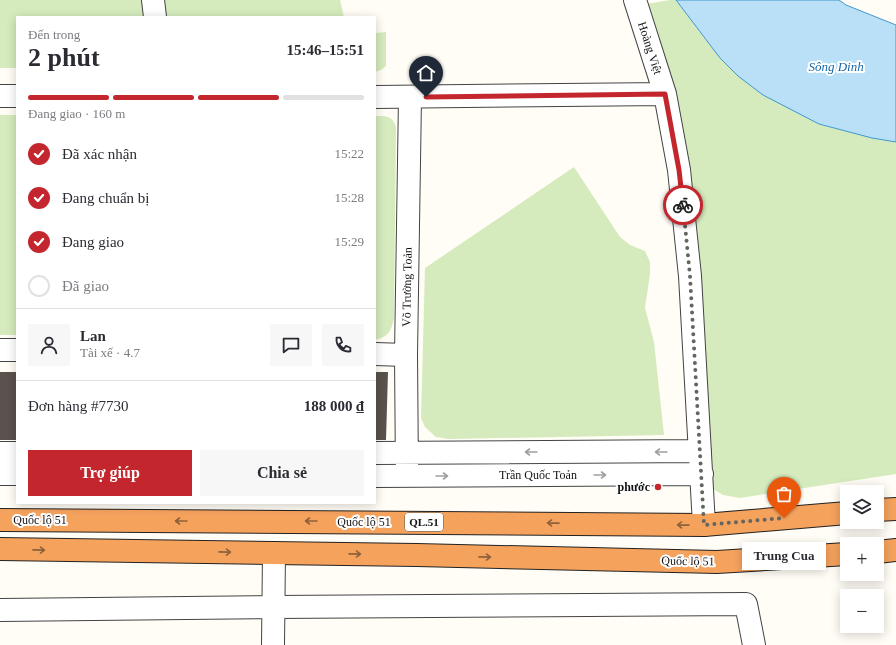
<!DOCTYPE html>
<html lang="vi">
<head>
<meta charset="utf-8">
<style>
  :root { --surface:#fff; --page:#f7f7f7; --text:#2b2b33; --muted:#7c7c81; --line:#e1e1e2; --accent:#c4262e }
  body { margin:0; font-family:"Times New Roman",serif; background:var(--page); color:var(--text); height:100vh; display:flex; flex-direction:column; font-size:15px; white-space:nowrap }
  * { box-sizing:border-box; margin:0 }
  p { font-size:13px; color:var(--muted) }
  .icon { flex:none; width:22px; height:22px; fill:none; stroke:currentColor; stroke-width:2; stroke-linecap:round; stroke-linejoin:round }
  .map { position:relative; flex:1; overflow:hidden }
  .sheet { position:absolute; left:16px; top:16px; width:360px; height:488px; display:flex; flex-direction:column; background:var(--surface); border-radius:0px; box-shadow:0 2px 10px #0003 }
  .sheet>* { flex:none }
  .buttons { position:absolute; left:840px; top:485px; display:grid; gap:8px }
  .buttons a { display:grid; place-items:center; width:44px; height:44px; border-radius:0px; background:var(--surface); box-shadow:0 2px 10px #0003; font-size:20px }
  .pin { position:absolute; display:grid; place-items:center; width:34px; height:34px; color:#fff; margin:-41px -17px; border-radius:50% 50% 50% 0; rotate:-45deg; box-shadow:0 0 4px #0007 }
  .pin .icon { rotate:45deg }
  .courier { position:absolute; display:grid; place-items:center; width:40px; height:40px; margin:-20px; border:3px solid #c4262e; border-radius:50%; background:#fff; color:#222; box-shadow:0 1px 5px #0007 }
  .bubble { position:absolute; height:28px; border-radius:0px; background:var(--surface); box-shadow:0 2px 10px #0003; font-size:13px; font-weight:600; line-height:28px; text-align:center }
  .headline em { font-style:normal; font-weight:600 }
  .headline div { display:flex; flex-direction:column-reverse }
  .headline { display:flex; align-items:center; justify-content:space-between; height:68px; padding:0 12px }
  h1 { font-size:26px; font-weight:600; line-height:30px }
  .bar { display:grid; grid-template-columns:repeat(4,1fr); gap:6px 4px; align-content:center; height:48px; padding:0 12px }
  .bar i { height:5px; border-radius:3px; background:var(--line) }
  .bar .active { background:var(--accent) }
  .bar p { grid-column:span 4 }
  .line { display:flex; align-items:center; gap:10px; padding:0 12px; border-top:1px solid var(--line) }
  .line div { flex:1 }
  .round { display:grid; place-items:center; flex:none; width:42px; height:42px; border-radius:0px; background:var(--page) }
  ol { padding:0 12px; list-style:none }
  li { display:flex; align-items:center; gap:12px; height:44px }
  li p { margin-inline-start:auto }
  li .icon { padding:4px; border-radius:50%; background:var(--accent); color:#fff; stroke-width:4 }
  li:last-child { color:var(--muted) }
  li i { width:22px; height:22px; border:2px solid var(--line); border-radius:50% }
  .cta { display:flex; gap:8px; margin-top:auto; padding:8px 12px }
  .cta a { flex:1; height:46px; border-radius:0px; background:var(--accent); color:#fff; font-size:16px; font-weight:600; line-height:46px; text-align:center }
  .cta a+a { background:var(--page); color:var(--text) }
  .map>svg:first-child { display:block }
  .green { fill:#d5ebbd }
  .water { fill:#b9e0f7; stroke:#3f96cf }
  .building { fill:#5a524d }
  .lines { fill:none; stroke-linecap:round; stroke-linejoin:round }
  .minor-casing { stroke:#444; stroke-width:24 }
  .highway-casing { stroke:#222; stroke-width:24 }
  .minor { stroke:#fff; stroke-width:22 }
  .highway { stroke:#f5a25d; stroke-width:22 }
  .oneway { stroke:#a0a0a0 }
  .oneway2 { stroke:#8e613b }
  .done { stroke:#646461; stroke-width:4; stroke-dasharray:0 7.2 }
  .route { stroke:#c4262e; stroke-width:5 }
  .poi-dot { fill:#c4262e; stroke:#fff; stroke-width:1.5 }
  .labels { text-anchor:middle; stroke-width:4; stroke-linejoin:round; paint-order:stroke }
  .shield { fill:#fff; stroke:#585858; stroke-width:1 }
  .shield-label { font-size:11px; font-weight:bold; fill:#111 }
  .street-label { font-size:12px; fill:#111; stroke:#fff }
  .poi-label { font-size:12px; font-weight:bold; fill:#111; stroke:#fff; text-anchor:end }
  .water-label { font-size:13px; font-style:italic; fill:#1768a6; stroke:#fff }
</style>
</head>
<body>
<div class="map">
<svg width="896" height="645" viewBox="0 0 896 645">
  <rect width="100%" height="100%" fill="#fffdf5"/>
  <path class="green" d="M0,0H340L344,17H17V68H0Z
    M670,0H676L720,58L819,124L872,138L896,142V474L740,498L723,495L713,489L647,4Z
    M386,32V66L381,70L375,72V33Z
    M0,115H17V335H0Z
    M375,116C386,116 392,115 396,127L394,318C391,332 389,336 375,340Z
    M574,167L620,237L630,245L645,251L650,262V274L645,308L654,342L664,435L449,439L436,437L425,427L421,418L425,268Z"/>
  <path class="water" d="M676,0H839L846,5L896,25V142L872,138L819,124L763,95L738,76L720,58Z"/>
  <path class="building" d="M0,372H17V440H0Z
    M375,372H388L386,440H375Z"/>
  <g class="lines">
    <defs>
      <path id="minor" d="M153,0L155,17
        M635,0L665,94L679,170L690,276L704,525
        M0,96H17
        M375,97L665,94
        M0,350H17
        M375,354L406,355
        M0,453H17
        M375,453L700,451
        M0,474H17
        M375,476L702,474
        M407,476L406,355L410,97
        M0,610L273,607L746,604L754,645
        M273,645L274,553"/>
      <path id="highway" d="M877,510L896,509
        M0,520L704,525L847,513
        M0,549L417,555L717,562L847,554
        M877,552L896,550"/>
    </defs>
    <use href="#minor" class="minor-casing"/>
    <use href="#highway" class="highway-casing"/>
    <use href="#minor" class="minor"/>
    <use href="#highway" class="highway"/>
  </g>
  <defs><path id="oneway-shaft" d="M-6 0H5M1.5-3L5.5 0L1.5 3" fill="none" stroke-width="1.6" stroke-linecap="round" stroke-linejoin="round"/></defs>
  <g class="oneway">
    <use href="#oneway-shaft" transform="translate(531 452) rotate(180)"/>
    <use href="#oneway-shaft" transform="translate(661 452) rotate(180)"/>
    <use href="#oneway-shaft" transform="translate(600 475)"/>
    <use href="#oneway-shaft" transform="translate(442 476)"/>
  </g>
  <g class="oneway2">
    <use href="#oneway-shaft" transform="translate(181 521) rotate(-180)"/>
    <use href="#oneway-shaft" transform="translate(311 521) rotate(-180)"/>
    <use href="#oneway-shaft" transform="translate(553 523) rotate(-179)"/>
    <use href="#oneway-shaft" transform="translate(683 525) rotate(-179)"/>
    <use href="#oneway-shaft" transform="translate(39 550) rotate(1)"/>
    <use href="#oneway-shaft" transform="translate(225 552) rotate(1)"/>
    <use href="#oneway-shaft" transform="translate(355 554) rotate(1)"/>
    <use href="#oneway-shaft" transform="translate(485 557) rotate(1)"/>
  </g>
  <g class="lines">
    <path class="done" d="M683,205L690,276L704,525L784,518"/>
    <path class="route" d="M426,97L665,94L679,170L683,205"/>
  </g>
  <circle class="poi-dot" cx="658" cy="487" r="4"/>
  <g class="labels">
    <rect class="shield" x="405" y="513" width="38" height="18" rx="3"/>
    <g class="shield-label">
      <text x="424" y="526">QL.51</text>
    </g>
    <g class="street-label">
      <text transform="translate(650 48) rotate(72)" y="4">Hoàng Việt</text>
      <text transform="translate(407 287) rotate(-89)" y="4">Võ Trường Toản</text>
      <text x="538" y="479">Trần Quốc Toản</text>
      <text x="40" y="524">Quốc lộ 51</text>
      <text x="364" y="526">Quốc lộ 51</text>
      <text transform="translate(688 561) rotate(1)" y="4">Quốc lộ 51</text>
    </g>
    <g class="poi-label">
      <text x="650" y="491">phước</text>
    </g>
    <g class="water-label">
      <text x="836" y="71">Sông Dinh</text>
    </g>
  </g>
</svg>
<div class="buttons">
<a><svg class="icon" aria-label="layers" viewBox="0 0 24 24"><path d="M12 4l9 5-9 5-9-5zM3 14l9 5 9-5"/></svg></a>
<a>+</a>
<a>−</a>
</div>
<div class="pin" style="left:784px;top:518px;background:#ea580c"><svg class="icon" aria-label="bag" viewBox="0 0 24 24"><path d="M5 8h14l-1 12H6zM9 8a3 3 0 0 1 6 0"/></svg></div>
<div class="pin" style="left:426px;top:97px;background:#1f2937"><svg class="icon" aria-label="home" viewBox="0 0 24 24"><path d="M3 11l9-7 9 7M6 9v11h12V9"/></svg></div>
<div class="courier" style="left:683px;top:205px"><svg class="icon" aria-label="bike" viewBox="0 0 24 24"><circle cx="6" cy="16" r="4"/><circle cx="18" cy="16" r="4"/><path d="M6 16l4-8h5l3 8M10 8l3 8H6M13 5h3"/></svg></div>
<div class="bubble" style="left:742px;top:542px;width:84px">Trung Cua</div>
<section class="sheet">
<div class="headline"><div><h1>2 phút</h1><p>Đến trong</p></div><em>15:46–15:51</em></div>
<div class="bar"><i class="active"></i><i class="active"></i><i class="active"></i><i></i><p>Đang giao · 160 m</p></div>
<ol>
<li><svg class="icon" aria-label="check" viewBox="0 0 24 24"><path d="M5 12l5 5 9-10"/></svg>Đã xác nhận<p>15:22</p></li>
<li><svg class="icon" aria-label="check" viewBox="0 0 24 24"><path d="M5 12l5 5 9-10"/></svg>Đang chuẩn bị<p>15:28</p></li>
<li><svg class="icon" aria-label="check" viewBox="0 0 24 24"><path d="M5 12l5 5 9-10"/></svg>Đang giao<p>15:29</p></li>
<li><i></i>Đã giao</li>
</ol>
<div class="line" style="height:72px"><a class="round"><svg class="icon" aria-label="person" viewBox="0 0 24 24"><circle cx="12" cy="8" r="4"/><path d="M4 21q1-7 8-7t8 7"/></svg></a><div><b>Lan</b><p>Tài xế · 4.7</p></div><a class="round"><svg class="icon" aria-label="chat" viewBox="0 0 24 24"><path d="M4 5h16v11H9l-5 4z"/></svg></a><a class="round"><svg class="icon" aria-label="phone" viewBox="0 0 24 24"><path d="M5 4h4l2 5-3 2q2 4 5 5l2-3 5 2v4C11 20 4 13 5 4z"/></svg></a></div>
<div class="line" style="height:52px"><div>Đơn hàng #7730</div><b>188 000 ₫</b></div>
<div class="cta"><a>Trợ giúp</a><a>Chia sẻ</a></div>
</section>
</div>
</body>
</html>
